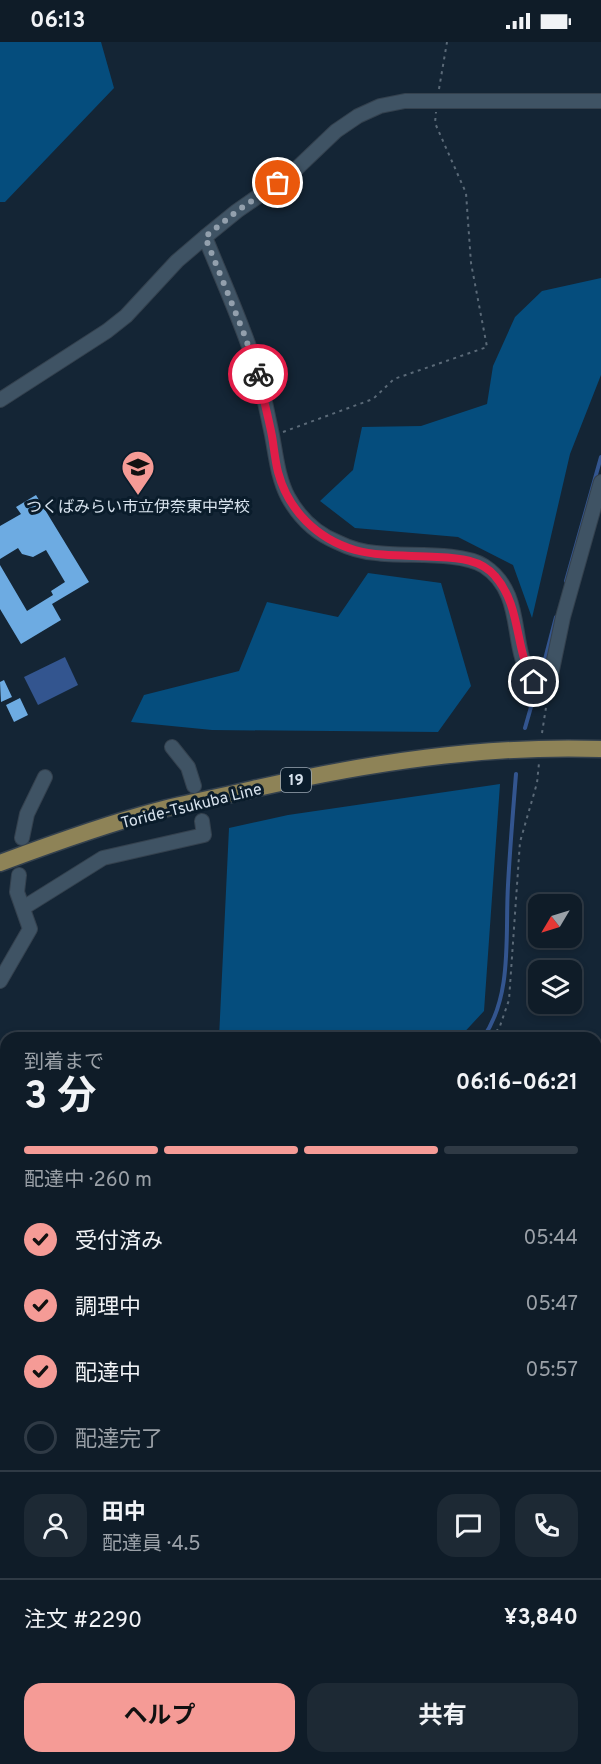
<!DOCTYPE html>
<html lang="ja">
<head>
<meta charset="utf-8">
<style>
  :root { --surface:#0f1c28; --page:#1d2934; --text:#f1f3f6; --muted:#9ba1a8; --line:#2f3a45; --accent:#f59b96 }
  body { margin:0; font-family:Overpass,"Noto Sans JP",sans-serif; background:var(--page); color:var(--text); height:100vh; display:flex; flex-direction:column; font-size:22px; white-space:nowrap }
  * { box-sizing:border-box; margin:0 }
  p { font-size:20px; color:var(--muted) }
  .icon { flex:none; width:33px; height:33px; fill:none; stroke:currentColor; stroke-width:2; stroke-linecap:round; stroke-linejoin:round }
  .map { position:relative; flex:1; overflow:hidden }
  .sheet { position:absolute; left:0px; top:990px; width:602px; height:732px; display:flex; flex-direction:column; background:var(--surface); border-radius:18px 18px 0 0; box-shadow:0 3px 9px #0003,0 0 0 2px var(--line) }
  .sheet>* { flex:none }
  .needle { width:39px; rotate:232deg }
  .controls { position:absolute; left:528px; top:852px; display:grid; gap:12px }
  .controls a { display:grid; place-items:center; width:54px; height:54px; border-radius:12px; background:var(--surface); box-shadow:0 3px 9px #0003,0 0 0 2px var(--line); font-size:30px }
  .pin { position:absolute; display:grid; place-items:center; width:51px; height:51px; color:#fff; margin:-26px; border:3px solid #fff; border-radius:50%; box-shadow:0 2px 6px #0007 }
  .courier { position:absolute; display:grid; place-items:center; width:60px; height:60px; margin:-30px; border:4px solid #e11d48; border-radius:50%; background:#fff; color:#222; box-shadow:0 2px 8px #0007 }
  .overview em { font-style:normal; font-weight:700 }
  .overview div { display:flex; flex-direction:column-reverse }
  .overview { display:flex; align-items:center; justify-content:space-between; height:102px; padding:0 24px }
  h1 { font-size:39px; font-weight:700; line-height:45px }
  .bar { display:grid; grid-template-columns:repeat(4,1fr); gap:9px 6px; align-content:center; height:72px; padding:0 24px }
  .bar i { height:8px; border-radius:4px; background:var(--line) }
  .bar .current { background:var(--accent) }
  .bar p { grid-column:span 4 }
  .line { display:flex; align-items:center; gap:15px; padding:0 24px; border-top:2px solid var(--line) }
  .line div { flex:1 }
  .round { display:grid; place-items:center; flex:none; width:63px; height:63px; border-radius:18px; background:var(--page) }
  ol { padding:0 24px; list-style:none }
  li { display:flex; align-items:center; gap:18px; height:66px }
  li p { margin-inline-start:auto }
  li .icon { padding:6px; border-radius:50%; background:var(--accent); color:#111; stroke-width:4 }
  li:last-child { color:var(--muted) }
  li i { width:33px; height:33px; border:3px solid var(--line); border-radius:50% }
  .button { display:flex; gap:12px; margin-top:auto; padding:12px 24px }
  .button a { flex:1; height:69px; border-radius:18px; background:var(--accent); color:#111; font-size:24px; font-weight:700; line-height:69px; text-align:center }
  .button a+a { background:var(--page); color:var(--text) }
  .status { display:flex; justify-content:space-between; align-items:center; height:42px; padding:0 30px; background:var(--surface); direction:ltr }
  .status svg { height:16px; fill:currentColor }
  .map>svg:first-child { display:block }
  .forest { fill:#054d7d }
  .water { fill:#33558f }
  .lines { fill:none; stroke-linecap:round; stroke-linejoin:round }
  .stream { stroke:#33558f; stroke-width:4 }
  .building { fill:#6dabe2 }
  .minor-casing { stroke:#34414e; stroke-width:16 }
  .major-casing { stroke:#34414e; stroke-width:19 }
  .path { stroke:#5b6a78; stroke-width:2; stroke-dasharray:3 4.5; stroke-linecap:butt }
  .minor { stroke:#3f5364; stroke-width:14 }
  .major { stroke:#8e8357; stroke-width:16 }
  .done { stroke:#93a0ad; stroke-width:6; stroke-dasharray:0 10.8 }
  .route { stroke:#e11d48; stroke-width:8 }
  .labels { text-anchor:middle; stroke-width:6; stroke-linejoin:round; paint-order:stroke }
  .shield { fill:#0a1c2b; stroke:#9aa7b3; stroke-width:1.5 }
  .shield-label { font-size:15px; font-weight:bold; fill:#d7e2ed }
  .poi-label { font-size:16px; fill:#d7e2ed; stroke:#0a1c2b }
  .street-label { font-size:16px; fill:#d7e2ed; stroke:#0a1c2b }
</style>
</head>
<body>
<div class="status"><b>06:13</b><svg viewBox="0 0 49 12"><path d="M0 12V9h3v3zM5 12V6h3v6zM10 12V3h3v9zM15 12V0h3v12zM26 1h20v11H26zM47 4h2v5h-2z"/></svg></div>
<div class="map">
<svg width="601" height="1722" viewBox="0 0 601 1722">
  <rect width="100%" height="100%" fill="#142535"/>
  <path class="forest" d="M0,0H101L114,46L5,160H0Z
    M601,236V333L570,412L532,576L513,523L458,495L355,486L320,459L353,428L362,385L421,384L487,362L493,324L515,275L542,249Z
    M368,531L441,541L471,644L438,690L212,688L131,680L144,653L239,629L267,560L338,575Z
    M500,742L484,969L459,996H219L229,786L288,773Z
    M6,1409V1476L0,1491V1416Z"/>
  <path class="water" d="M65,615L78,643L38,663L24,635Z"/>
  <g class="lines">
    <path class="stream" d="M566,539L601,415
      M544,621L556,575
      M525,686L531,665
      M483,996C513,953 505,893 508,843C510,806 513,769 516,732
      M258,1722L260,1716"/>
  </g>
  <path class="building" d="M36,453L89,540L52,562L61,578L21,602L0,567V523L27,569L53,553L51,549L65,540L46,508L33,515L22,512L18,506L0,517V484L21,472L16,465Z
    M4,638L12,655L1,660L0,640Z
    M20,656L28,673L14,680L6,663Z"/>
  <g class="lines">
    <defs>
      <path id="minor" d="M205,195C223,240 244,285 258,331C263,351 268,373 272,393C276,414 278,436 288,455C299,475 315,491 337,500C349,506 362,510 376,511C404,515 460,509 484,524C527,552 508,607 533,638C536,642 543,644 548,647L563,575L601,440
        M0,358L107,289L126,274L177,219L205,195L237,169L293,130L336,89L358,74L380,64L405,59H601
        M172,705L188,725L194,744
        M22,796L27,772L45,735
        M23,866L103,816L204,793L202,779
        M0,939L30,887L17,850L19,833
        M0,1129L6,1125"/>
      <path id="major" d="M0,821C51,802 103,783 156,769C188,760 221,755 253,747C367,721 484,703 601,707"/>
    </defs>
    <use href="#minor" class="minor-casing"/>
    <use href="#major" class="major-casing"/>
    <path class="path" d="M439,47L447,0
      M283,390L373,357L394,337L487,305L471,221L466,151L435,81L436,70
      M542,691L547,659
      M492,996L500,984L509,958L520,800L537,741L539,721
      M596,1070H601
      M596,1472L601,1473
      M0,1655L6,1650
      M267,1722L269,1716"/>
    <use href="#minor" class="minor"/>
    <use href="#major" class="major"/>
  </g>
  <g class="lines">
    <path class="done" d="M258,332L243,289L205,195L237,169L278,141"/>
    <path class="route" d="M258,332C262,352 268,373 272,394C274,406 275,418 278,430C288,468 317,497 355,508C381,515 410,513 437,515C458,516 481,517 495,534C522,565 514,607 534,640"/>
  </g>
  <defs>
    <symbol id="school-pin" viewBox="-11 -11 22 30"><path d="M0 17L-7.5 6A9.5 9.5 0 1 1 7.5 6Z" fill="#f59b96" stroke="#0a1c2b"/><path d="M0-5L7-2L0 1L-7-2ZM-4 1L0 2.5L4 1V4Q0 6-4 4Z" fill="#111"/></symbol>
  </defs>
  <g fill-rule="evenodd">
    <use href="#school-pin" x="119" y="406" width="38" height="52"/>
  </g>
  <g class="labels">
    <rect class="shield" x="281" y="726" width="30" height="24" rx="4.5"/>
    <g class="shield-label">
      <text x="296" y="743">19</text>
    </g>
    <g class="poi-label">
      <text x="138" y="470">つくばみらい市立伊奈東中学校</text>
    </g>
    <g class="street-label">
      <text transform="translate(191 763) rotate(-14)" y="6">Toride-Tsukuba Line</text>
    </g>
  </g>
</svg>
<div class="controls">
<a><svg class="needle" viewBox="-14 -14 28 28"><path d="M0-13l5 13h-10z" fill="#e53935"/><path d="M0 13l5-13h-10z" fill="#9ba1a8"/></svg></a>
<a><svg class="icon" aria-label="layers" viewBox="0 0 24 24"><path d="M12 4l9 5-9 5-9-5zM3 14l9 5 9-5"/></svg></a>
</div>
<div class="pin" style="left:278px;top:141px;background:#ea580c"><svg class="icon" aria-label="bag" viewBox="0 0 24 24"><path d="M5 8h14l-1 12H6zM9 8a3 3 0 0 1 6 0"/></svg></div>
<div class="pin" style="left:534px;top:640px;background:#1f2937"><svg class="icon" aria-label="home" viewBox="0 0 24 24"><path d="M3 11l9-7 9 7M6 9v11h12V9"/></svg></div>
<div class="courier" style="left:258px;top:332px"><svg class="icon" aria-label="bike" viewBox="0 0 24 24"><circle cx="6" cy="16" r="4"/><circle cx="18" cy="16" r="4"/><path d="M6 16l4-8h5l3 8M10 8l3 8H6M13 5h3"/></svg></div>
<section class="sheet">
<div class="overview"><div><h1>3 分</h1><p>到着まで</p></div><em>06:16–06:21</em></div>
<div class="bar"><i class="current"></i><i class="current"></i><i class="current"></i><i></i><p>配達中 · 260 m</p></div>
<ol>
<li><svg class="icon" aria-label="check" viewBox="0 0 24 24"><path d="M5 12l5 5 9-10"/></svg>受付済み<p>05:44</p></li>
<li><svg class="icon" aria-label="check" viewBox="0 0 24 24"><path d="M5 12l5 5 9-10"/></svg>調理中<p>05:47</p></li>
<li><svg class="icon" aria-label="check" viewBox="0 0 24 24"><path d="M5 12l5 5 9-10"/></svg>配達中<p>05:57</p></li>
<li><i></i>配達完了</li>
</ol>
<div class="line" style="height:108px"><a class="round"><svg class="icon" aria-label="person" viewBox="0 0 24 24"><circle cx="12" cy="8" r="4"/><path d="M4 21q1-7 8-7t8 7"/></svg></a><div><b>田中</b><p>配達員 · 4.5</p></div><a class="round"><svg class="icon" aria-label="chat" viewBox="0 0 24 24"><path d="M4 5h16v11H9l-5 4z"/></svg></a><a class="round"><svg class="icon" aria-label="phone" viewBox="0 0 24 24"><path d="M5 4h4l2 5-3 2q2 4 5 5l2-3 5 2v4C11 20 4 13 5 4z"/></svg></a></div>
<div class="line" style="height:78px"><div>注文 #2290</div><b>¥3,840</b></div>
<div class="button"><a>ヘルプ</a><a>共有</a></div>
</section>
</div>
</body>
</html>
